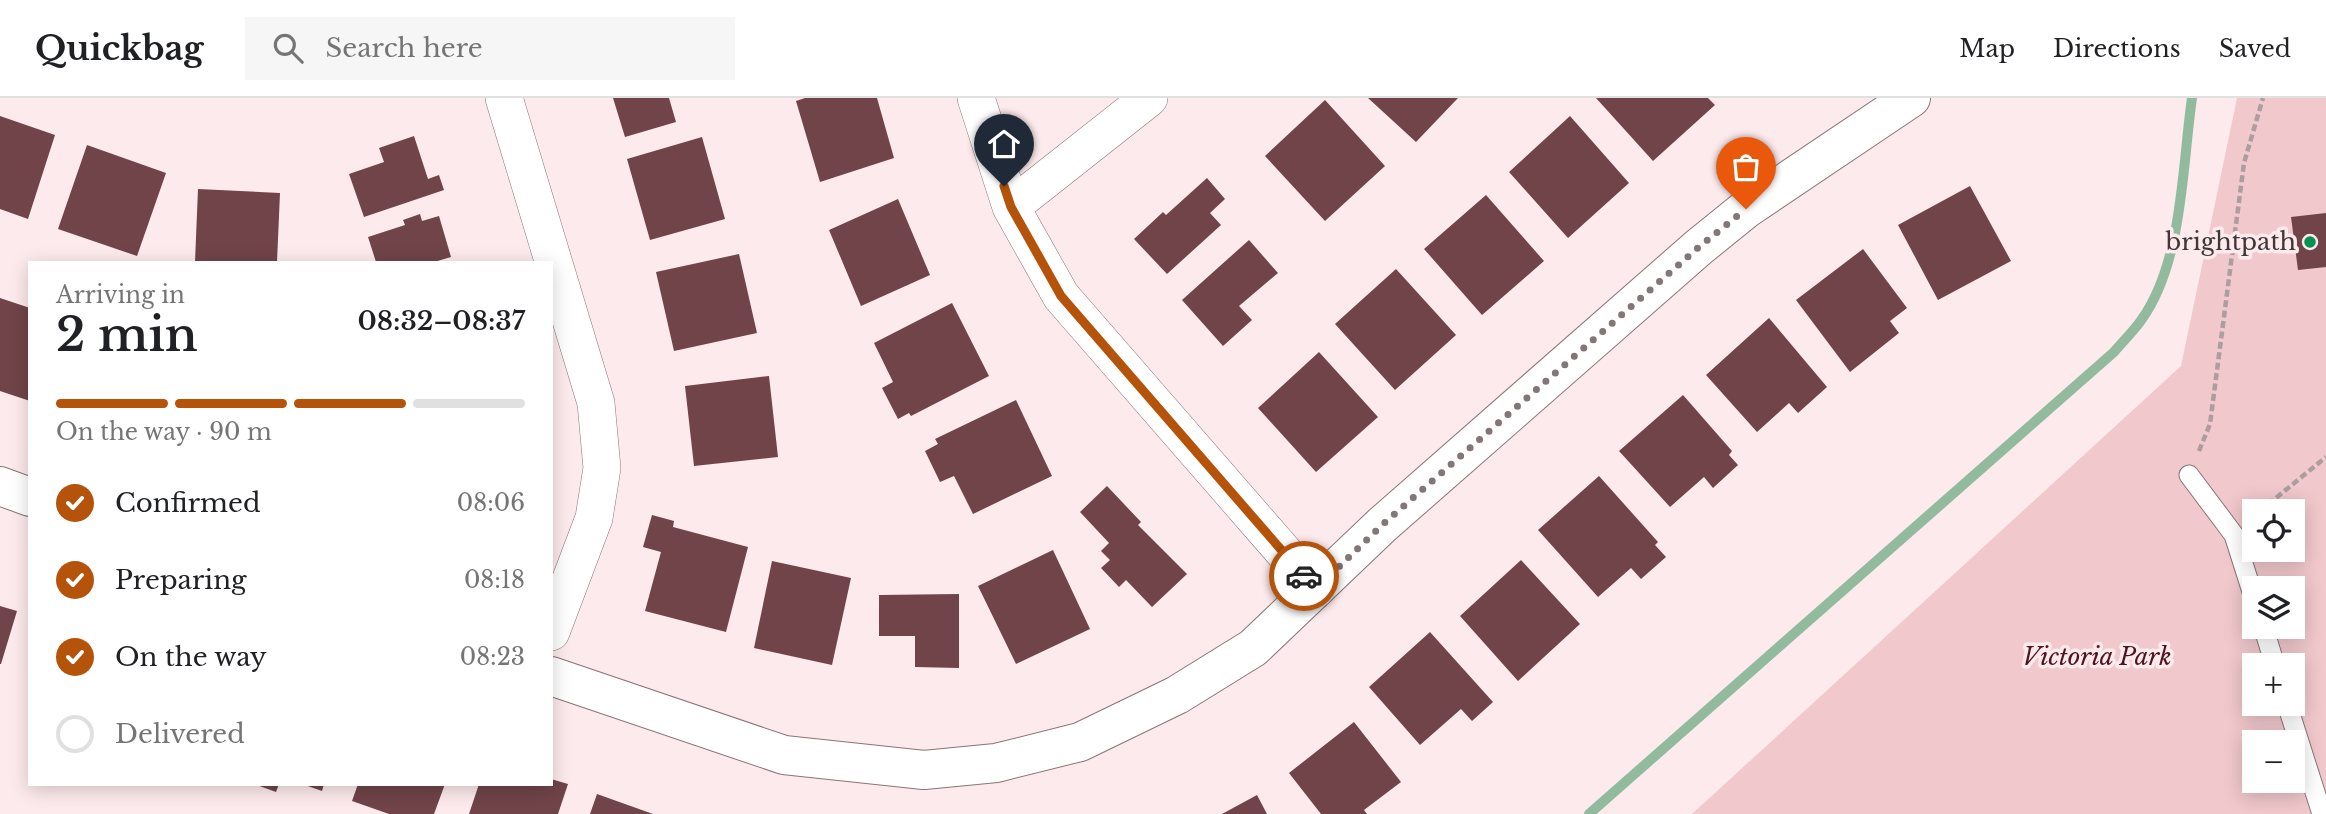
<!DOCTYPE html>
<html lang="en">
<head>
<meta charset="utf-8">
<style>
  :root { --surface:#fff; --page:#f6f6f6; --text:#202124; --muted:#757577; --line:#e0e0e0; --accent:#b45309 }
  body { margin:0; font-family:"Libre Baskerville",serif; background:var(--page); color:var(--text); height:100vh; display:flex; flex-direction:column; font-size:26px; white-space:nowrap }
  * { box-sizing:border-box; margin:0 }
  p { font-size:23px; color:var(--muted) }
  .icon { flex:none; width:38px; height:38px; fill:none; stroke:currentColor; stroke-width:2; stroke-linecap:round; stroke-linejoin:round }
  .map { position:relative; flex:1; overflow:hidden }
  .sheet { position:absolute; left:28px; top:163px; width:525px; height:525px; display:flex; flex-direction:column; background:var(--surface); border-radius:0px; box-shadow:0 4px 18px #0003 }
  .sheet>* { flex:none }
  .tools { position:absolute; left:2242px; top:401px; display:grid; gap:14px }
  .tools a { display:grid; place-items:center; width:63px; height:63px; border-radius:0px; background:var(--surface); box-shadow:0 4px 18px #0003; font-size:35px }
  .pin { position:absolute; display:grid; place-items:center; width:60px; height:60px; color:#fff; margin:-72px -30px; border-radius:50% 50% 50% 0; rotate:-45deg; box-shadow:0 0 7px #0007 }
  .pin .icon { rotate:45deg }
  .courier { position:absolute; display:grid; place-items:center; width:70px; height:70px; margin:-35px; border:5px solid #b45309; border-radius:50%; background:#fff; color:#222; box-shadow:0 2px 9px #0007 }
  .headline em { font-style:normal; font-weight:600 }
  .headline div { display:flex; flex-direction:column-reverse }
  .headline { display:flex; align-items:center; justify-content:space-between; height:119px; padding:0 28px }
  h1 { font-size:46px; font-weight:600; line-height:52px }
  .bar { display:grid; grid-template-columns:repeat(4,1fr); gap:10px 7px; align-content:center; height:84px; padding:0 28px }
  .bar i { height:9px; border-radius:5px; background:var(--line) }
  .bar .on { background:var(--accent) }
  .bar p { grid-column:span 4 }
  ol { padding:0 28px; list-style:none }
  li { display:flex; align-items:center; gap:21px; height:77px }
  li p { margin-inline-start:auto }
  li .icon { padding:7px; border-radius:50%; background:var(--accent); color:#fff; stroke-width:4 }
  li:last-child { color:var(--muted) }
  li i { width:38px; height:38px; border:4px solid var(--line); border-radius:50% }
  header { display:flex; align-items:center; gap:42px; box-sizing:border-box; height:98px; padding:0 35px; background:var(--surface); border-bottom:2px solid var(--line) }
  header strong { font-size:33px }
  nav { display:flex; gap:38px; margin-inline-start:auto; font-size:24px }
  .search { width:490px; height:63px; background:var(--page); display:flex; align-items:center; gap:18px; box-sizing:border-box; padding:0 24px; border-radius:0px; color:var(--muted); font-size:26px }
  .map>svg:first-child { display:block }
  .green { fill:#f1c8cc; fill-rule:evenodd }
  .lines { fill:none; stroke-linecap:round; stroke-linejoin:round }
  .stream { stroke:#92bb9e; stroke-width:10 }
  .building { fill:#704449 }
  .service-casing { stroke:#8a7577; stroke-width:21 }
  .minor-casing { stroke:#8a7577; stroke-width:38 }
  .tertiary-casing { stroke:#8a7577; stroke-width:40 }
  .path { stroke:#ac9d9f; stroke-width:4.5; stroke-dasharray:7 3.5; stroke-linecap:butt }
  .service { stroke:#fff; stroke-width:19 }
  .minor { stroke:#fff; stroke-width:37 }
  .tertiary { stroke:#fff; stroke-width:38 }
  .done { stroke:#827677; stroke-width:7; stroke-dasharray:0 12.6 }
  .route { stroke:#b45309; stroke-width:9 }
  .poi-dot { fill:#049251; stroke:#fdeaec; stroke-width:2.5 }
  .labels { text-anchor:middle; stroke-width:7; stroke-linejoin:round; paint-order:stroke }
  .poi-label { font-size:24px; fill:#403738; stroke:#fdeaec; text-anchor:end }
  .park-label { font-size:24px; font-style:italic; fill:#501320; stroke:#fdeaec }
</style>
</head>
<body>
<header>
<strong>Quickbag</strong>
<div class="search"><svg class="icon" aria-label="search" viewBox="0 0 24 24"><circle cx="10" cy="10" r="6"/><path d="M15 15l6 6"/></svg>Search here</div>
<nav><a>Map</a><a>Directions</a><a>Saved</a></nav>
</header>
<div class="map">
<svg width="2326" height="716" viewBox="0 0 2326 716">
  <rect width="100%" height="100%" fill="#fdeaec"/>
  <path class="green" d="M2237,0H2326V716H1692L2181,268ZM2254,413H2292V452H2254ZM2254,490H2292V528H2254ZM2254,567H2292V606H2254ZM2254,644H2292V682H2254Z"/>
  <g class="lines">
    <path class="stream" d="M1589,716L2114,254C2123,243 2134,233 2142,221C2183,163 2182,69 2192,0"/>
  </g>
  <path class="building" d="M613,0H669L676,24L625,39Z
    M805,0H877L894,60L820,84L796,3Z
    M1368,0H1458L1416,44Z
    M1596,0H1708L1715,7L1653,63Z
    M1325,2L1385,68L1325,123L1265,58Z
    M0,18L55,37L28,121L0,111Z
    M1570,18L1629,85L1568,140L1509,74Z
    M414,38L428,81L439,77L444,92L364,119L349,76L384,64L379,50Z
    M702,39L725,121L650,142L627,61Z
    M87,47L166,75L137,158L58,131Z
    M1207,80L1225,101L1210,115L1221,127L1167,176L1134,141L1163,114L1166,117Z
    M1970,88L2011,163L1938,202L1898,127Z
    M198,91L280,95L277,164H195Z
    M1486,97L1544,163L1482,217L1424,151Z
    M898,101L930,177L861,208L829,132Z
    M2326,115V169L2298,172L2291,119Z
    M420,116L422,123L439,118L451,159L434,164H376L368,139L405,127L403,122Z
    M1249,142L1278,175L1239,208L1252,222L1223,248L1182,202Z
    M1863,151L1907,210L1890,223L1899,235L1850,274L1796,202Z
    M739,156L757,235L674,253L656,174Z
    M1396,171L1456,237L1395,292L1335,226Z
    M0,200L30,210V303L0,293Z
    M952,205L989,278L911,318L909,315L898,321L882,290L893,284L874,245Z
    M1769,220L1827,289L1798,315L1789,305L1757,334L1706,277Z
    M1319,254L1378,319L1316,374L1258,310Z
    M769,278L778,359L694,368L685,288Z
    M1683,297L1732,353L1729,357L1738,367L1713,390L1704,379L1670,409L1619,353Z
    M1016,302L1052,378L973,416L954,378L940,384L925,353L938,346L935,341Z
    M1599,378L1658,444L1655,447L1666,459L1641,481L1631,470L1598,499L1538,432Z
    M1107,388L1141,424L1138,427L1187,476L1152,509L1126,482L1119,489L1101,470L1110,462L1101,453L1109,445L1080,414Z
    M652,417L674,423L673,429L748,449L726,534L645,513L661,454L643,449Z
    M1053,452L1090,531L1016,566L978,488Z
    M1521,462L1580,526L1518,583L1460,518Z
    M772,463L851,480L832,567L754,550Z
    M959,496V570L915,569V538H879V497Z
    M0,508L17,513L1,566H0Z
    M1430,534L1493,604L1472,623L1461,611L1420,647L1369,589Z
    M1354,624L1401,684L1364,712L1367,716H1321L1289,675Z
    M551,681L568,686L558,716H469L479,686H551Z
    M254,686H279L276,694Z
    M302,686H324L322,693Z
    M358,686H445L434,716H389L352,703Z
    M597,696L653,716H590Z
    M1257,697L1267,716H1222Z"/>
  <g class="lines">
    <defs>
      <path id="service" d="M2189,377L2234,437L2254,500
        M2263,528L2275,567
        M2287,606L2322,716"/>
      <path id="minor" d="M504,0L596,305L602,370L594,420L551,534
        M976,0L1011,109L1061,198L1316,491
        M1011,109L1149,0"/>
      <path id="tertiary" d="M0,388L30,399
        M551,578L784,657L924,672L996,665L1080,644L1177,597L1253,550L1382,427L1699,149L1746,111L1911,0"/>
    </defs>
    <use href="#service" class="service-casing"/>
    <use href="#minor" class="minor-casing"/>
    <use href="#tertiary" class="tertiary-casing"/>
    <path class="path" d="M2199,353L2210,326L2244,65L2263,0
      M2260,413L2326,359"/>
    <use href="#service" class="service"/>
    <use href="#minor" class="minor"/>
    <use href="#tertiary" class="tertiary"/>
  </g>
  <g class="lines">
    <path class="done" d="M1304,478L1316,491L1382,427L1699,149L1746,111"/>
    <path class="route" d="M1004,88L1011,109L1061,198L1304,478"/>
  </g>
  <circle class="poi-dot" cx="2310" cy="144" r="7"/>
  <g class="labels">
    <g class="poi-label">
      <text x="2296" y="152">brightpath</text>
    </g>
    <g class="park-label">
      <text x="2097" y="567">Victoria Park</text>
    </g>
  </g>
</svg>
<div class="tools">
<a><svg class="icon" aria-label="locate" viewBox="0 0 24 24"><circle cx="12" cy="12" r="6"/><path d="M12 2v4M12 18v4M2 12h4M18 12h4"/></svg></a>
<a><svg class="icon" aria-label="layers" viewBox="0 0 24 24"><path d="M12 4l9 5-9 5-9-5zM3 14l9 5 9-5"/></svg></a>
<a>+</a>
<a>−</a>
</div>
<div class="pin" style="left:1746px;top:111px;background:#ea580c"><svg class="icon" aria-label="bag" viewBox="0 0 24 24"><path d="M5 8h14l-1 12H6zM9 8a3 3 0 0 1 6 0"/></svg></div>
<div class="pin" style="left:1004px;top:88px;background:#1f2937"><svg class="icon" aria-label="home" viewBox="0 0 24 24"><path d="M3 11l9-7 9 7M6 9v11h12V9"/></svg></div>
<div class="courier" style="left:1304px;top:478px"><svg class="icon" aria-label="car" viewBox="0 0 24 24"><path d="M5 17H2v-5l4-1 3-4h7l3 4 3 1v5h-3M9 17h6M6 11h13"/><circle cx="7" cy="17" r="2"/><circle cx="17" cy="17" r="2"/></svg></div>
<section class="sheet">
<div class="headline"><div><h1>2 min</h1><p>Arriving in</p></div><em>08:32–08:37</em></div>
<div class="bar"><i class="on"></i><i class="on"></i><i class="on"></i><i></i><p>On the way · 90 m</p></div>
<ol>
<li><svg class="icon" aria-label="check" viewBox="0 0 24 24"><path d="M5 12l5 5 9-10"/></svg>Confirmed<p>08:06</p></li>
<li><svg class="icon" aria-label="check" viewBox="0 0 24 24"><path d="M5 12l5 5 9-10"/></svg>Preparing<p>08:18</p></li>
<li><svg class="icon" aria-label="check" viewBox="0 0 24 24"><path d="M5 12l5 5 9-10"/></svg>On the way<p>08:23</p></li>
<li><i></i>Delivered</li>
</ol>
</section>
</div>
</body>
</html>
